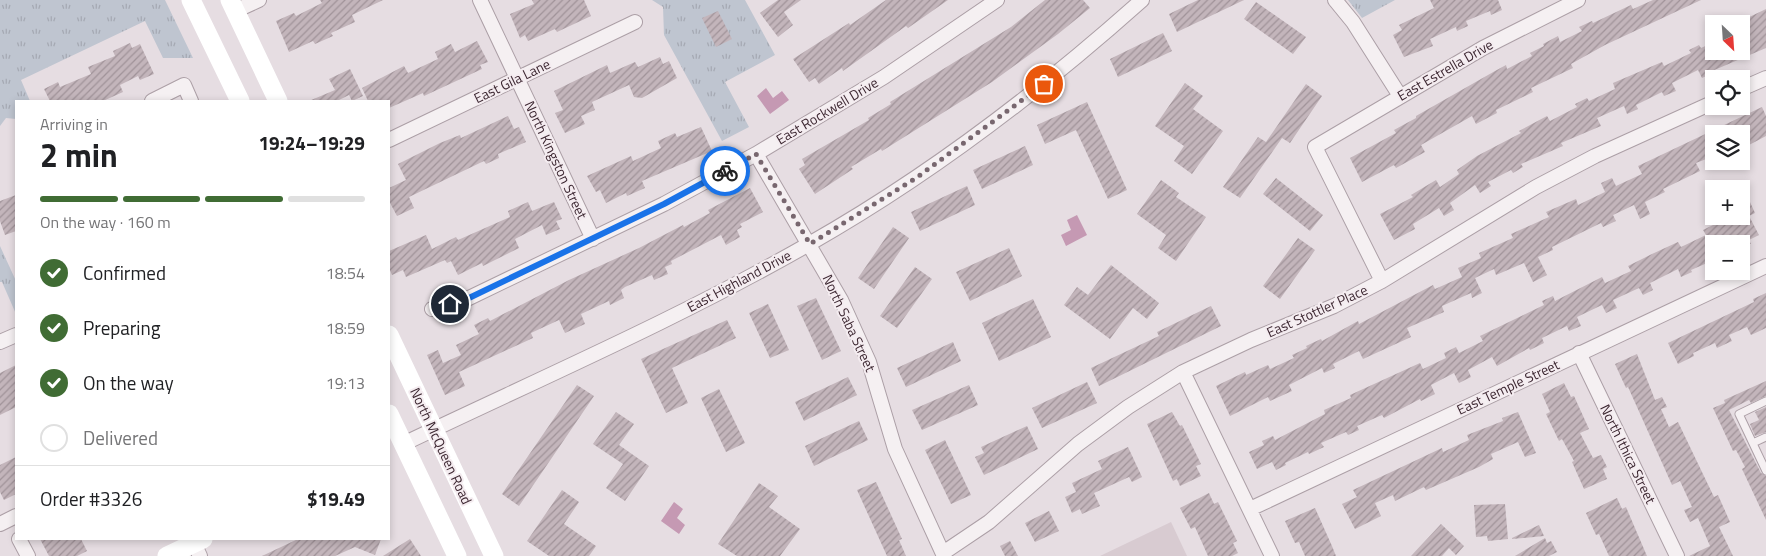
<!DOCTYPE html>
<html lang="en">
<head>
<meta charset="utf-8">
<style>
  :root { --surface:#fff; --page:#f2f2f2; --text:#202124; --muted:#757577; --line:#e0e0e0; --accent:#406c34 }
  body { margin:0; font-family:"Titillium Web",sans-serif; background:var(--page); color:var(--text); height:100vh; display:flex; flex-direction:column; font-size:19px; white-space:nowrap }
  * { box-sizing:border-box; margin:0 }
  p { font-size:16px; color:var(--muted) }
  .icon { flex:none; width:28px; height:28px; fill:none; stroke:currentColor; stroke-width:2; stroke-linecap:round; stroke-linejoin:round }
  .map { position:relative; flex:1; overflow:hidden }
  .details { position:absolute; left:15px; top:100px; width:375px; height:440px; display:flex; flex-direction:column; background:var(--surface); border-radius:0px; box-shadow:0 2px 8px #0003 }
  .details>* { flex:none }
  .needle { width:32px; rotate:155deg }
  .fabs { position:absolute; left:1705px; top:15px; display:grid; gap:10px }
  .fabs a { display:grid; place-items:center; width:45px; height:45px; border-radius:0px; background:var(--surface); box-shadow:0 2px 8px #0003; font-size:25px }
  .pin { position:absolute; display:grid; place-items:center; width:42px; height:42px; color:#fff; margin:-21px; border:2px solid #fff; border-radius:50%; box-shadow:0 1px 5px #0007 }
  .courier { position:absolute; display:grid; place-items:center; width:50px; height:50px; margin:-25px; border:4px solid #1a73e8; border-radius:50%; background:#fff; color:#222; box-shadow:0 1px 6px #0007 }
  .head em { font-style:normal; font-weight:700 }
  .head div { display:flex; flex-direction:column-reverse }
  .head { display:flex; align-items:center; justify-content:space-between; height:85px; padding:0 25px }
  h1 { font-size:32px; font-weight:700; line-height:38px }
  .bar { display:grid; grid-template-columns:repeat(4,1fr); gap:8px 5px; align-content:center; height:60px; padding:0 25px }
  .bar i { height:6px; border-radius:4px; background:var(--line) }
  .bar .on { background:var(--accent) }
  .bar p { grid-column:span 4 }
  .line { display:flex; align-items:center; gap:12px; padding:0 25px; border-top:1px solid var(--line) }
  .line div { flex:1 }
  ol { padding:0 25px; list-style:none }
  li { display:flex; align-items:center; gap:15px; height:55px }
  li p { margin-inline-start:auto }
  li .icon { padding:5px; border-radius:50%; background:var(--accent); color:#fff; stroke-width:4 }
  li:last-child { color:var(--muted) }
  li i { width:28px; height:28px; border:2px solid var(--line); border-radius:50% }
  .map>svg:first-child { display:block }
  .built { fill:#d8cbd1 }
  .park { fill:url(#park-tufts) }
  .water { fill:#c599b3 }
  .building { fill:url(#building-hatch) }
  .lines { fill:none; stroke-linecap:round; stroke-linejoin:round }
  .lane-casing { stroke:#ac9fa6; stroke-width:9 }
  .street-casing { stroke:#ac9fa6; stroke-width:16 }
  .lane { stroke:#f5f0f2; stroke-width:7 }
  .street { stroke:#f5f0f2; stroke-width:14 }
  .secondary { stroke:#fff; stroke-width:19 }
  .done { stroke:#78676f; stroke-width:5; stroke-dasharray:0 9 }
  .route { stroke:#1a73e8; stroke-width:6 }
  .labels { text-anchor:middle; stroke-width:4; stroke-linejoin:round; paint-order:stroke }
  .street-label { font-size:14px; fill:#3c2731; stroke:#f4ecf0 }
</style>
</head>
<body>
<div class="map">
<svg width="1766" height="556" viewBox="0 0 1766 556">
  <defs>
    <pattern id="park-tufts" width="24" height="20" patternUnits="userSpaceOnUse" patternTransform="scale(1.25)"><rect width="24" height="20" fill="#bfc5d0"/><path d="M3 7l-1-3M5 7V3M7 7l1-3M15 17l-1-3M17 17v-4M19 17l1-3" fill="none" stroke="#a5a9b3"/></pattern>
    <pattern id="building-hatch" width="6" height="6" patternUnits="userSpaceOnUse" patternTransform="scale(1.25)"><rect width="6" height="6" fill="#c3b5bb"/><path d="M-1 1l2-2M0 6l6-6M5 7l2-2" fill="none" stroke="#a09399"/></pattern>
  </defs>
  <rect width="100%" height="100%" fill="#e6dde2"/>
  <path class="built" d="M1171,522L1187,556H1100Z"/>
  <path class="park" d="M0,0H165L193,58H163L145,21L21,80L30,101H16V119L6,118L0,126Z
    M652,0H745L775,55L725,82L749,127L722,141L664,35L663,7Z
    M1348,0H1395L1362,18Z
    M0,246L16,281V314L2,282H0Z"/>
  <path class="water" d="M766,88L773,98L782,91L789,100L770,114L757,96Z
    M1077,215L1087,235L1066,246L1061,235L1071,230L1067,220Z
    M674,502L683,509L677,518L685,525L679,534L661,521Z"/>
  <path class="building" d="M320,0H383L352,15L355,22L331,33L333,36L315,44L313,41L289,52L276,21L294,13L296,16L322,3Z
    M532,0H584L591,16L557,32L555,29L528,41L525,35L520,38L510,14L534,4Z
    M778,0H801L784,12L793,25L778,37L760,13Z
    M886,0H948L908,28L906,26L843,71L842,68L819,84L815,78L809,82L793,59L849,23L850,25Z
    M1045,0H1083L1090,8L1058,34L992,82L882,151L881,149L851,167L853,169L815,194L799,169L805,165L802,159L869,120L868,118L891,104L890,102L1011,27Z
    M1198,0H1244L1177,32L1169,14Z
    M1430,0H1498L1502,10L1491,15L1490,11L1466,21L1468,26L1457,31L1456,27L1430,39L1433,46L1404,57L1393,35L1402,30L1399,25L1434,8Z
    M1653,0H1701L1605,45L1571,64L1573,68L1531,88L1533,92L1496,110L1497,113L1476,124L1472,116L1421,145L1425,152L1396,168L1394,165L1362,182L1350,158L1396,133L1394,130L1416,118V116L1495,71L1506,65L1507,69L1532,56L1530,53L1544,46L1543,44L1558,36L1560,42L1582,31L1579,27L1592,21L1593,23L1631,5L1633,9Z
    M1256,2L1306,37L1293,54L1244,19Z
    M1766,9V48L1712,71L1713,73L1702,78L1698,70L1672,83L1676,91L1664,96L1662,92L1636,105L1638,109L1627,114L1624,106L1597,118L1601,126L1561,143L1563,146L1521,164L1523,167L1513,173L1511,170L1488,182L1491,186L1480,193L1475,185L1450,203L1454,210L1444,216L1439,208L1413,224L1415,229L1394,240L1380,214L1413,197L1411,195L1436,180L1440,187L1459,174L1457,170L1477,156L1521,133L1519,131L1547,116L1550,121L1577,107L1575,104L1587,98L1589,101L1615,89L1613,83L1662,62L1664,66L1691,53L1689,50L1699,45L1701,48L1714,42V51H1741V21Z
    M718,11L732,39L716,47L702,18Z
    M1163,33L1172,51L1118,77L1110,59Z
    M477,41L488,62L480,65L482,69L424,96L423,93L389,108V101H368L362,88L404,66L408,73L438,59L435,52L451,44L455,52Z
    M130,43L132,48L140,44L154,74L140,80L138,76L120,85L123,92L103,101H50L44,89L58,82L60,87L91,74L88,67L115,56L113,51Z
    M660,57L663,64L669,61L677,78L642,98L634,97L629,85L592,102L595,110L581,116L585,124L565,133L555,113L563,110L554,91L607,65L610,73L635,62L638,67Z
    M350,69L363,96L352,101L349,95L337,101H309L335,90L329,79Z
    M1185,83L1203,96L1193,109L1223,131L1192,174L1174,161L1184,146L1155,126Z
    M1306,84L1322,96L1290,143L1282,138L1240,198L1223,187L1258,137L1266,142Z
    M1087,102L1127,190L1108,199L1076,130L1045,144L1037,125Z
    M1762,107L1766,116V136L1749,145L1745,137L1741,139V134H1714V156L1696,163L1700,171L1663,189L1665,192L1645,202L1650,214L1640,219L1634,205L1613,215L1616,221L1603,227L1601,223L1552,247L1553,250L1538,257L1547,275L1533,282L1524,263L1496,275L1494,269L1475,278L1482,293L1472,298L1471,293L1442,306L1444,312L1407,328L1411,337L1363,359L1359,351L1333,364L1335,368L1324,373L1322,368L1289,385L1292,391L1270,401L1268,397L1230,416L1216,386L1245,372L1246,375L1268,365L1270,369L1294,358L1292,355L1307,348L1306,346L1321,339L1322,341L1358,321L1359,324L1433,285L1435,289L1462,277L1458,268L1481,258L1479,253L1513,238L1511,234L1549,217L1546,212L1576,199L1578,205L1605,192L1601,183L1612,178L1616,186L1642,174L1638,166Z
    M508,116L514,129L519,127L526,142L498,154L499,158L486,164L484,161L409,197L414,208L397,216L389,201V188L406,180L398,164L440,143L460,135L461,138Z
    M701,127L712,151L642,181L645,188L627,196L626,193L606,203L600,190L596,192L587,176L631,156L633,161L661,148L658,141L675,133L677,137Z
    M1025,146L1033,165L982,189L973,170Z
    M1276,178L1323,215L1310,231L1263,194Z
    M1161,180L1179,193L1176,197L1206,217L1176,261L1158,248L1166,235L1137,214Z
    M967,186L975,205L920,231L911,212Z
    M750,188L763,212L740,224L742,227L737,230L740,237L726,245L721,235L671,261L672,264L665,267L668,274L654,280L652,275L625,287L621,290L624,298L610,305L609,301L581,314L585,324L565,333L559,320L531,333L533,338L459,372L465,386L445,395L427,355L438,350L443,363L461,355L456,345L479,334L474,325L488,318L490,321L569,280L639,248L683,225L684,227L710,213L708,210Z
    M16,195V231L5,235L0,221V201Z
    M1741,200L1744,205L1750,202L1755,213L1749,216L1759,235L1749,240L1751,244H1714V260L1691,270L1692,272L1681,277L1678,269L1650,283L1653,290L1643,295L1639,288L1613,300L1617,308L1606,313L1602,305L1577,317L1581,326L1569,331L1567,326L1542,338L1544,343L1530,350L1529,348L1497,366L1492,357L1468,370L1471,377L1459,383L1454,373L1431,385L1435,394L1421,401L1420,399L1384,418L1382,415L1357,426L1359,430L1348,435L1346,432L1321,443L1324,447L1309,454L1308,452L1285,463L1286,465L1276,470L1272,462L1257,469L1249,452L1264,445L1262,441L1273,436L1275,440L1325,414L1324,410L1351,398L1350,395L1420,363L1423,369L1446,358L1444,353L1456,347L1459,353L1483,341L1480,336L1544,305L1542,301L1553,296L1555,301L1602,277L1605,283L1631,271L1628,266L1652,254L1678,242L1681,247L1706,235L1703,230L1731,216H1741Z
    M528,202L532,211L554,202L562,219L556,221L560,229L546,235L542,225L515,239L519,248L483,266L482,263L458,275L451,261L447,263L445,260L406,277L403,270L392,275L389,268V251L426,235L432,249L456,237L458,240L510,217L508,211Z
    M893,227L909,238L874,289L858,278Z
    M1298,238L1315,250L1280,299L1263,286Z
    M1009,248L1022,276L970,301L956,272Z
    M1111,265L1159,303L1147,319L1133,308L1110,339L1064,305L1077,287L1088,295Z
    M915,267L932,279L897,328L880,316Z
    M1766,293V328L1751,335L1747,327L1729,335L1732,341L1717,348L1715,343L1693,353L1694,356L1678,364L1668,343L1754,302L1753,299Z
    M816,298L841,351L822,360L797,306Z
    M1033,299L1051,337L999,361L982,323Z
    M768,304L789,350L770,358L749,313Z
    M1211,306L1221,326L1099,386L1091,368L1159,336L1157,332Z
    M727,320L736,338L672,368L688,403L666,413L641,359Z
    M953,342L961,361L906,387L897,368Z
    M1637,354L1655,400L1662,397L1667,407L1661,409L1669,427L1678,422L1714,497L1718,495L1730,522L1719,527L1733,556H1689L1710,546L1698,518L1690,522L1684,510L1692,507L1680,481L1672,485L1628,387L1626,388L1615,364Z
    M16,365V407L0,415V373Z
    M848,377L857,395L804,421L795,402Z
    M1766,381V396L1751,403L1749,400L1729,410L1761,473L1766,476V520L1742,469L1745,467L1736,450L1733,451L1713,408L1725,403L1724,400Z
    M1087,382L1097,403L1042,428L1032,408Z
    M1564,383L1571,397L1574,396L1589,429L1580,433L1593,458L1601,455L1607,467L1603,469L1607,479L1584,489L1572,462L1574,461L1562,439L1559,441L1546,414L1550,412L1542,394Z
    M577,385L594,396L519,506L502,494Z
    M969,385L978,405L922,430L912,410Z
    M719,389L745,443L726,452L701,398Z
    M1766,407V432L1755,436L1750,424L1759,420L1755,412Z
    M616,412L634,424L619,445L649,466L625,501L606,488L623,464L593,444Z
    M1172,412L1180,426L1182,425L1201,464L1196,466L1201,476L1180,486L1177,479L1173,481L1147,424Z
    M1518,412L1536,453L1525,457L1518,442L1491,454L1493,459L1479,467L1426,490L1424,487L1395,501L1393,495L1375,503L1381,516L1355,529L1342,504L1357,497L1353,490L1442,448L1443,452L1469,440L1467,435L1503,421L1502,418Z
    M859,421L868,440L814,466L805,446Z
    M1027,426L1038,449L984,475L975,457L984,453L981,447Z
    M945,440L971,495L951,504L925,450Z
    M1128,447L1142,477L1132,482L1129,477L1094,493L1100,506L1082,514L1080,509L1072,513L1065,497L1076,492L1072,483L1102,469L1098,461Z
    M16,457V494L4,500L0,492V465Z
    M876,482L902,539L899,540L906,556H887L857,490Z
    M759,483L778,496L769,507L800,529L780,556H737L718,544Z
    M562,490L579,502L564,524L596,546L589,556H549L527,541Z
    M1209,493L1214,504L1218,502L1237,541L1233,543L1238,553L1232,556H1208L1195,527L1191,529L1180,508Z
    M1617,498L1622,509L1626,507L1647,556H1609L1599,534L1596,535L1586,513Z
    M1505,504L1508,539L1488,541L1487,536L1476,537L1474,505Z
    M1315,508L1332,546L1336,556H1305L1299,542L1295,543L1285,521Z
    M1049,511L1059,531L1035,542L1025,523Z
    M1441,524L1464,546L1456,555L1449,548L1442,556H1411Z
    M1539,525L1544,536L1512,539V538Z
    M1545,538L1547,543L1551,541L1557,552L1549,556H1515Z
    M40,539H81L87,551L77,556H49Z
    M298,539H381L375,555L355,547L335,556H262Z
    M410,539L421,556H383Z
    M1010,541L1018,556H1005L1000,546Z"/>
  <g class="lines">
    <defs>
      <path id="lane" d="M1766,401L1739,414L1766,471
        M1753,443L1766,437"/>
      <path id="street" d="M480,0L593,239
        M1335,0L1353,22L1400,96
        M235,11L259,0
        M1741,89L1766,78
        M152,101L184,85L191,101
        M389,140L635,22
        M756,154L841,300L869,362L895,449L944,556
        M1382,281L1315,147L1483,48L1578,0
        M432,309L469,298L664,204L756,154L884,77L997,0
        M0,342L16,335
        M1579,353L1677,556
        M1183,372L1272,556
        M403,444C539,379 678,319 809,244C929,176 1039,92 1142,0
        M1250,509L1766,266
        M0,524L16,516
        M19,539L28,556
        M194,543L200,556
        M943,553L989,522L1078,444L1128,407L1183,372L1251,340L1334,306L1382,281L1536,187L1595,156L1714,102"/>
    </defs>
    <use href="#lane" class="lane-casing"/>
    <use href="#street" class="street-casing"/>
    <use href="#lane" class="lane"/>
    <use href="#street" class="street"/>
    <path class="secondary" d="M191,0L240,101
      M230,0L278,101
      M389,335L494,556
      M389,414L457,556
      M167,556L203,539"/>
  </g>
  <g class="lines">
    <path class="done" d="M725,171L756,154L810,244L916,178L1044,84"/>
    <path class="route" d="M450,304L469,298L664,204L725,171"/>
  </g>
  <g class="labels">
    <g class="street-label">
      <text transform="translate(1445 70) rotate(-30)" y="5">East Estrella Drive</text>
      <text transform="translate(512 81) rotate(-26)" y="5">East Gila Lane</text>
      <text transform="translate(827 111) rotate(-31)" y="5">East Rockwell Drive</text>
      <text transform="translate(556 160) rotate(65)" y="5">North Kingston Street</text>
      <text transform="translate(739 281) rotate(-28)" y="5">East Highland Drive</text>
      <text transform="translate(1317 311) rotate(-24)" y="5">East Stottler Place</text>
      <text transform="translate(849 323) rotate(65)" y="5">North Saba Street</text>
      <text transform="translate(1508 387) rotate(-25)" y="5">East Temple Street</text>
      <text transform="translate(441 446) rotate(65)" y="5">North McQueen Road</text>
      <text transform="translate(1628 454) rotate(64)" y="5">North Ithica Street</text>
    </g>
  </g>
</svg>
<div class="fabs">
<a><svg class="needle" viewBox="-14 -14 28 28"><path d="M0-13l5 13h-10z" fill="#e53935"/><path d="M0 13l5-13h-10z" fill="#757577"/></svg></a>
<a><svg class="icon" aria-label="locate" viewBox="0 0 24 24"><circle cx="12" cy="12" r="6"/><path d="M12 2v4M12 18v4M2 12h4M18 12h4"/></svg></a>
<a><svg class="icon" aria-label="layers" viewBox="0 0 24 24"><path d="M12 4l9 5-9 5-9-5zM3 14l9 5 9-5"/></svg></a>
<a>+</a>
<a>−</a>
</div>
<div class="pin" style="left:1044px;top:84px;background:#ea580c"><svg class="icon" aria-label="bag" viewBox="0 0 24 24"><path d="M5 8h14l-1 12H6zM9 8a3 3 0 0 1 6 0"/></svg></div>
<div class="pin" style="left:450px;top:304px;background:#1f2937"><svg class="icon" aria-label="home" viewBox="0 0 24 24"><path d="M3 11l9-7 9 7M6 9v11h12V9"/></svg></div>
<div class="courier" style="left:725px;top:171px"><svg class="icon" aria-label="bike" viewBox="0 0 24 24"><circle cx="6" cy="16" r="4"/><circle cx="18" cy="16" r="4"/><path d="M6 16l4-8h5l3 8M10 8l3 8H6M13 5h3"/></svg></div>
<section class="details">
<div class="head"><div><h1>2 min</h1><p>Arriving in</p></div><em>19:24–19:29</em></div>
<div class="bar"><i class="on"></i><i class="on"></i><i class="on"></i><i></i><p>On the way · 160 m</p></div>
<ol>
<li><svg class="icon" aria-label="check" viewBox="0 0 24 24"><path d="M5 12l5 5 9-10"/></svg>Confirmed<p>18:54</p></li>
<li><svg class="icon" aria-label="check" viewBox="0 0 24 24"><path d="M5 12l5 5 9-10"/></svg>Preparing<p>18:59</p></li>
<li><svg class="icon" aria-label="check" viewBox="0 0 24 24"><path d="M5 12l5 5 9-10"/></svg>On the way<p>19:13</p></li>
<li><i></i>Delivered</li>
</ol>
<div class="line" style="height:65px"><div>Order #3326</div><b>$19.49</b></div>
</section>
</div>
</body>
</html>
